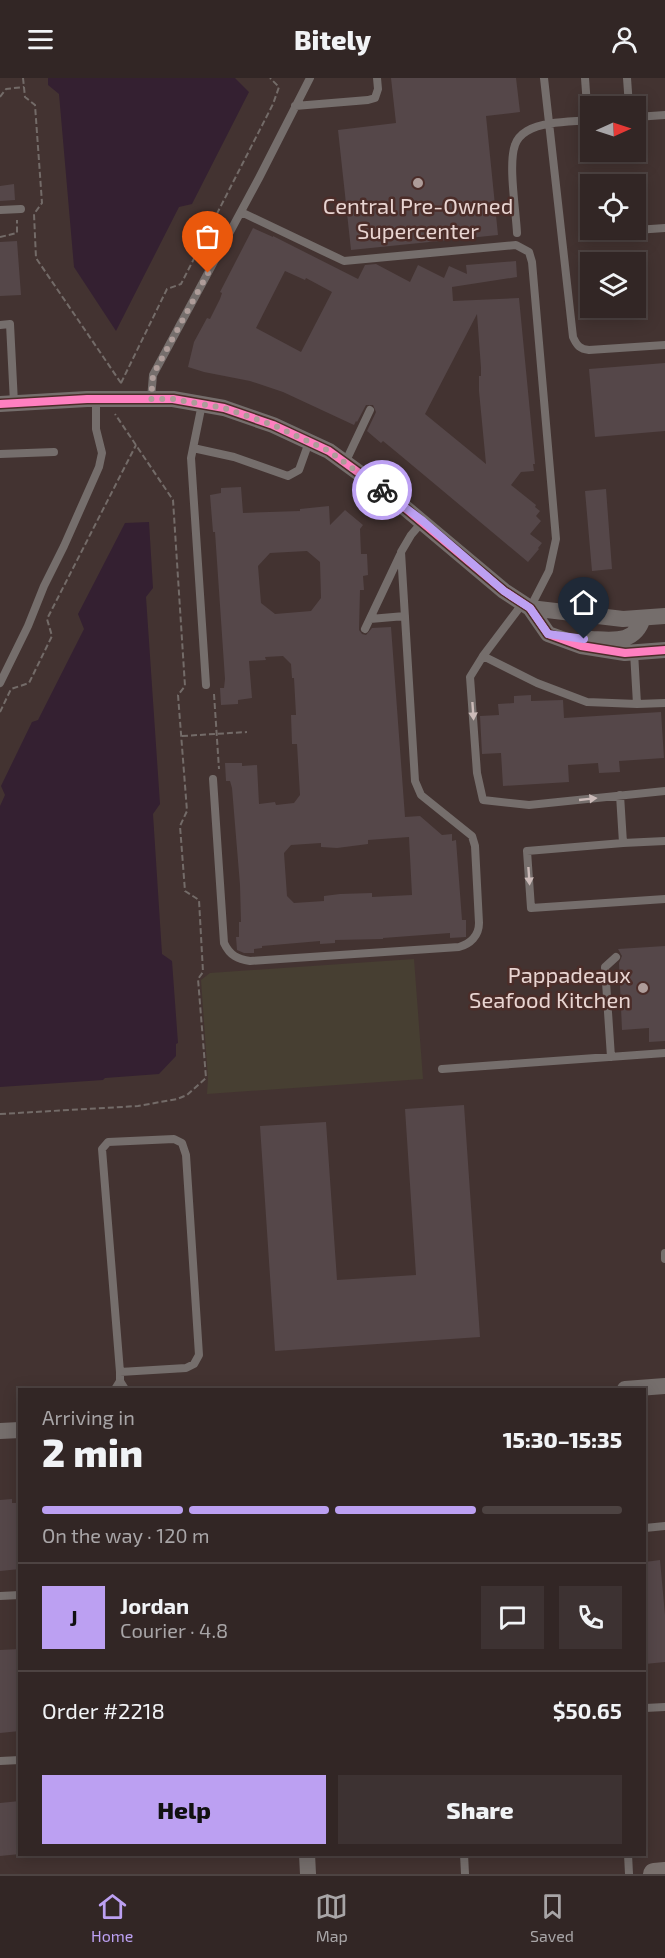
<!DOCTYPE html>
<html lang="en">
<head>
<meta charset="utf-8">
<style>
  :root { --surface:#322625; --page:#3d3232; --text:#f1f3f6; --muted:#a8a5a7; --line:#4d4342; --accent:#bca0f2 }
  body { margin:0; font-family:"Exo 2",sans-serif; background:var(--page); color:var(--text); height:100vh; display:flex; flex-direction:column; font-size:22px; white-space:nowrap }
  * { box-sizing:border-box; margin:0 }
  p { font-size:20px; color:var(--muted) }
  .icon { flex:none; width:33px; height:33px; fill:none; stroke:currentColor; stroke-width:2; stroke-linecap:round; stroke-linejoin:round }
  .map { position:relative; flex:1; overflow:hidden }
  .details { position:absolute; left:18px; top:1310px; width:628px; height:468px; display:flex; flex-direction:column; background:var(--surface); border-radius:0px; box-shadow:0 3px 15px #0003,0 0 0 2px var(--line) }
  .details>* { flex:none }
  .needle { width:39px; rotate:87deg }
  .fabs { position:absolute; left:580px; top:18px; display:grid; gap:12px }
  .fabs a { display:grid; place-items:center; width:66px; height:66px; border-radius:0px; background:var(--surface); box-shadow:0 3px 15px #0003,0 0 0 2px var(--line); font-size:30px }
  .pin { position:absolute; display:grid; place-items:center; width:51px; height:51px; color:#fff; margin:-62px -26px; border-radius:50% 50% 50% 0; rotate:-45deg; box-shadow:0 0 6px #0007 }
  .pin .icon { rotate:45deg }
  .courier { position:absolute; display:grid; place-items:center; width:60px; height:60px; margin:-30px; border:4px solid #bca0f2; border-radius:50%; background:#fff; color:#222; box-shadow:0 2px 8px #0007 }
  .head em { font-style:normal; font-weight:800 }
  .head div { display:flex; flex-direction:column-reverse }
  .head { display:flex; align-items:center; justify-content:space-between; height:102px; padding:0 24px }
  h1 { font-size:39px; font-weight:800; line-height:45px }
  .bar { display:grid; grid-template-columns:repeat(4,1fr); gap:9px 6px; align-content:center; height:72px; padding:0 24px }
  .bar i { height:8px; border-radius:4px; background:var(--line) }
  .bar .active { background:var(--accent) }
  .bar p { grid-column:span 4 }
  .line { display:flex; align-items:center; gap:15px; padding:0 24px; border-top:2px solid var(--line) }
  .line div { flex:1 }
  .round { display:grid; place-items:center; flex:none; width:63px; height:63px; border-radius:0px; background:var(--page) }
  .action { display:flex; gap:12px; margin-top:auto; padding:12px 24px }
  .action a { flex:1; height:69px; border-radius:0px; background:var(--accent); color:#111; font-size:24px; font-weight:800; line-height:69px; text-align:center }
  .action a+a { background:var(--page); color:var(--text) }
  header { display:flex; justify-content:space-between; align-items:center; height:78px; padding:0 24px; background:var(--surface); font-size:27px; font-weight:800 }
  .dock { display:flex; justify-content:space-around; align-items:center; height:84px; border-top:2px solid var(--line); background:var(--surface); font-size:16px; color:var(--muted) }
  .dock a { display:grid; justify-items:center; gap:3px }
  .dock .active { color:var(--accent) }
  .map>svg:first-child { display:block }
  .green { fill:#473f32 }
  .water { fill:#342031 }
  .building { fill:#554749; fill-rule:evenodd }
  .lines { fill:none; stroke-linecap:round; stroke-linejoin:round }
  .path { stroke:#736b68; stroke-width:2; stroke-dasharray:6 3; stroke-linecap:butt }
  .service { stroke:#756e6c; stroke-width:8 }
  .minor { stroke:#756e6c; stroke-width:16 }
  .secondary { stroke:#79706d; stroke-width:22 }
  .cycleway-casing { stroke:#4b2d29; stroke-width:11 }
  .cycleway { stroke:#ff80c0; stroke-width:8 }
  .oneway { fill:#cbbab8 }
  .done { stroke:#ae9c99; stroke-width:6; stroke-dasharray:0 10.8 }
  .route { stroke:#bca0f2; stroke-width:8 }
  .poi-dot { fill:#ae9c99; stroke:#4b2d29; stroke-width:2 }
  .labels { text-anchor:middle; stroke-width:5; stroke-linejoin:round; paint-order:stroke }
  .poi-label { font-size:22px; fill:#e8d4d1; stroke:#4b2d29 }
</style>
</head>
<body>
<header><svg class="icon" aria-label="menu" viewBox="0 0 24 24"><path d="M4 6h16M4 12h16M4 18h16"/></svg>Bitely<svg class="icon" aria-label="person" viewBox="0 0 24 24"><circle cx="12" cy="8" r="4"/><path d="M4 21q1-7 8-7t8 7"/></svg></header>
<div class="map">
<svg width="665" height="1796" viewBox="0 0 665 1796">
  <rect width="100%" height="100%" fill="#433331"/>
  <path class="green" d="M414,881L423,1001L207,1016L208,1001L201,902L210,895Z"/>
  <path class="water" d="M48,0H235L249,14L192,126L179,129L116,253L74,189L59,16L48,7Z
    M149,444L153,510L146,519L160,726L153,736L162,876L172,883L178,965L176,966V978L159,996L105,1000L103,1002L0,1009V728L5,717L1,708L32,644L38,642L84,551L78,536L125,445Z"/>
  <path class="building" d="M391,0H516L520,34L486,38L498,157L351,172L338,52L396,45Z
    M14,106L15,122L0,123V108Z
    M253,150L273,159V158L358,201L365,187L376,186L410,204L418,187L444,200L449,188L467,196L466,187L516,183L517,199L452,209L453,223L519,220L535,386H533L534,393L521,394L511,407L536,427L535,429L540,433L536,438L541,443L530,456L542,465L538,470L539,471L528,484L400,377L383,363L381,365L367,353L376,334L373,327H366L357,344L356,343L354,347L283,314L250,303L204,294L188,289L194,264L207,240L210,241L220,221L222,215L220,214ZM285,193L305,202L306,200L332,214L301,274L256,250ZM477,236L481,290V298H479V313L486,386L425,336Z
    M17,163L21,217L0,218V164Z
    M665,285V353L595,359L589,291Z
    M241,409L243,435L300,433V431L329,428L330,447L345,432L363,447L360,451L361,476H367L368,497L363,498L364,512H360L359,552L362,556L366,557L372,550L391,549L405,739L420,738L442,757L452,756V763L456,762L462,842H466V859L450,860V855L383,860V861L335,862V865L320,866V863L262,868V870L254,871V875H244L237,872L236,859H239V844H241L240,807L232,710L230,703H226L225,685H242V688L257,687L259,726L275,724L276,727L294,725L300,717L297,666H292L291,637H296L294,600H292L291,586L283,578L265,579L266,582L249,583L252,620L238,622V626L221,627L220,610H224L225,601L215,454H213L210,417L221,415V410ZM307,473L320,484L321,520L311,533L275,536L261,525L258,488L270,475ZM409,759L412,817L372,819V815L340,816L324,818V823L294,825L287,818L284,775L291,767L321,765V769L337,770L368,766V762Z
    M606,411L612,491L592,493L585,413Z
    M531,617V623L563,622L564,640L661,634L664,680L619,683L620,694L599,695L598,685L568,687L569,704L503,708L501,675L482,676L480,638L499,637L498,626L514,625V618Z
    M665,868V963L649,964V950L622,952L619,885L622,878L618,871Z
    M464,1027L480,1259L275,1273L260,1048L326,1044L337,1202L416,1197L405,1031Z
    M12,1421V1425H20V1491L0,1493V1422Z
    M660,1482L665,1537V1584L645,1586V1484Z
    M20,1571V1653L0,1655V1572Z
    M20,1723V1776L0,1778V1725Z"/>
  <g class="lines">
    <path class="path" d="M23,0L25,19L35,27L42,125L34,136L36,180L121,305
      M0,19L6,11L24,9
      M0,159L17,155V142
      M121,305L167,211L181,206L273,26L279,9L270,0
      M214,616L219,691
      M0,634L11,611L29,605L52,558L47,541L136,367
      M182,658L247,654
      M0,1036L138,1028L177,1021L187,1017L206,1000L198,901L203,894L199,822L185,813L180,748L187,733L178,617L185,608L173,422L115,336"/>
    <path class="service" d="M544,0L573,259C577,268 580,271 589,272L665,267
      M585,0L588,42
      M627,0L629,28
      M295,28L368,22L375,20L378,11L377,0
      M636,39L665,37
      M0,132L21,131
      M241,134L344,183L516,167L529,174L532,184L556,461L549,493L530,530
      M636,152L665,150
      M517,155C516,133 508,86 515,67C517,61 522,56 527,53C544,43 572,44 591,42
      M0,247L10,246L14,325
      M151,321L153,297L259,100L310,0
      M202,326L191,380L206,607
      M193,370L234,379L288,398L299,392L309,364
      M0,376L54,374
      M345,385L370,332
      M523,525L483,578L537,605L587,624L637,626
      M370,541L405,538
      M365,551L400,477
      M634,574L637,626L665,625
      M483,578L470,599L477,695L483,722L529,727L665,713
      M0,605L28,548L44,508L64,468L99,389L102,375L96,351V321
      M213,701L224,865C230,878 238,881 250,883L459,869C470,866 479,858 479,845L475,768L472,758L421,717L415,703L401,474L411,457L423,443
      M620,717L623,765L665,763
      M623,765L527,773L531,830L665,821
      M611,979L605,889L616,879
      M442,991L665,975
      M665,1175V1181
      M120,1294L186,1290L194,1286L199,1277L186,1077L182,1065L174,1061L108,1064L102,1071L120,1294V1303
      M115,1311L120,1303L125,1311
      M645,1450L665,1448
      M0,1518L20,1517
      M645,1630L665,1629
      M0,1683L20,1682
      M464,1776L465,1796
      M628,1776L629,1796"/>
    <path class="minor" d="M0,326L87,321H173L224,330L273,347L329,373L392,419L504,513L530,530L548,556L581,568L625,575L665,572
      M530,530L623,541L665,538
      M591,561C614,562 635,566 643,540
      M625,1311L665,1308
      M0,1353L20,1352
      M307,1776L308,1796"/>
    <path class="secondary" d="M654,1796L665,1795"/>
    <defs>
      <path id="cycleway" d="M0,326L87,321H173L224,330L273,347L329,373L392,419L504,513L530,530L548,556L581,568L625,575L665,572"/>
    </defs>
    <use href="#cycleway" class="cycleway-casing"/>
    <use href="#cycleway" class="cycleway"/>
  </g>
  <defs><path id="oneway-solid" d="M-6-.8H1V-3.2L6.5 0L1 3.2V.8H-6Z" transform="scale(1.5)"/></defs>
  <g class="oneway">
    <use href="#oneway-solid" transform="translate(473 633) rotate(86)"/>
    <use href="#oneway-solid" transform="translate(588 721) rotate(-6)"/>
    <use href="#oneway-solid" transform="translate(529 798) rotate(86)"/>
  </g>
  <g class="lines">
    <path class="done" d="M208,195L153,297L151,321H173L224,330L273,347L329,373L382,412"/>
    <path class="route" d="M382,412L423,443L504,513L530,530L548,556L584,561"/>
  </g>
  <g class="poi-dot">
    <circle cx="418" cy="105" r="6"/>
    <circle cx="643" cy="910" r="6"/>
  </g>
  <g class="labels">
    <g class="poi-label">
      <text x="418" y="136">Central Pre-Owned<tspan x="418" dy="25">Supercenter</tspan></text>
      <text x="631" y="905" text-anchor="end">Pappadeaux<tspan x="631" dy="25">Seafood Kitchen</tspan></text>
    </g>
  </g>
</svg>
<div class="fabs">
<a><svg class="needle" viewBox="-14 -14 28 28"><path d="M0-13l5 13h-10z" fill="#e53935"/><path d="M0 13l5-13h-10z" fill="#a8a5a7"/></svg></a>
<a><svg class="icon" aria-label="locate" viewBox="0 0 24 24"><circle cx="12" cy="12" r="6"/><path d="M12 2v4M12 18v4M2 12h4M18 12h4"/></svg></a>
<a><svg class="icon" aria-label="layers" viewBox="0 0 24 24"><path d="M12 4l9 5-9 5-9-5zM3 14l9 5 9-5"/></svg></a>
</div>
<div class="pin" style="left:208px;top:195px;background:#ea580c"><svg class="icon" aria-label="bag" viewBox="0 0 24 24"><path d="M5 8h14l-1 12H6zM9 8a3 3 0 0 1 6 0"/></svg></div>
<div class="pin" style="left:584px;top:561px;background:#1f2937"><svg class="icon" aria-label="home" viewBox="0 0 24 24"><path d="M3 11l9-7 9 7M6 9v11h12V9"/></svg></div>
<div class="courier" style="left:382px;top:412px"><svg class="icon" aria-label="bike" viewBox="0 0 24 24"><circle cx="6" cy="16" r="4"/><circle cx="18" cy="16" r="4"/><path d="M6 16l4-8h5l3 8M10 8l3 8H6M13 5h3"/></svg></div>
<section class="details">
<div class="head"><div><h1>2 min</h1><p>Arriving in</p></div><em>15:30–15:35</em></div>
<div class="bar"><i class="active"></i><i class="active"></i><i class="active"></i><i></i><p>On the way · 120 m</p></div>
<div class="line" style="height:108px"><b class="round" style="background:var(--accent);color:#111">J</b><div><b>Jordan</b><p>Courier · 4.8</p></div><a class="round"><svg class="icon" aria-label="chat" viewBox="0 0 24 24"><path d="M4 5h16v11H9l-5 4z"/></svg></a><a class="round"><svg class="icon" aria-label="phone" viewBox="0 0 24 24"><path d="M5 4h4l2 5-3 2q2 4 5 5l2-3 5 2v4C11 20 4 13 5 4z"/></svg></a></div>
<div class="line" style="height:78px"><div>Order #2218</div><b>$50.65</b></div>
<div class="action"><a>Help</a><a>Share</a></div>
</section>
</div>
<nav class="dock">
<a class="active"><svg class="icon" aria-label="home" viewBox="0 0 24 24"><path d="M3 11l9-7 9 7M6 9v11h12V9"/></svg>Home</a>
<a><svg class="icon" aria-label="map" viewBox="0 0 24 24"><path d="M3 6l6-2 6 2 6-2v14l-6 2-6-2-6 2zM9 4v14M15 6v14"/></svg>Map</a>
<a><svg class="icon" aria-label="saved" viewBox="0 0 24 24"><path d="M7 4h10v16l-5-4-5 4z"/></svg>Saved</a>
</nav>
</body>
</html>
